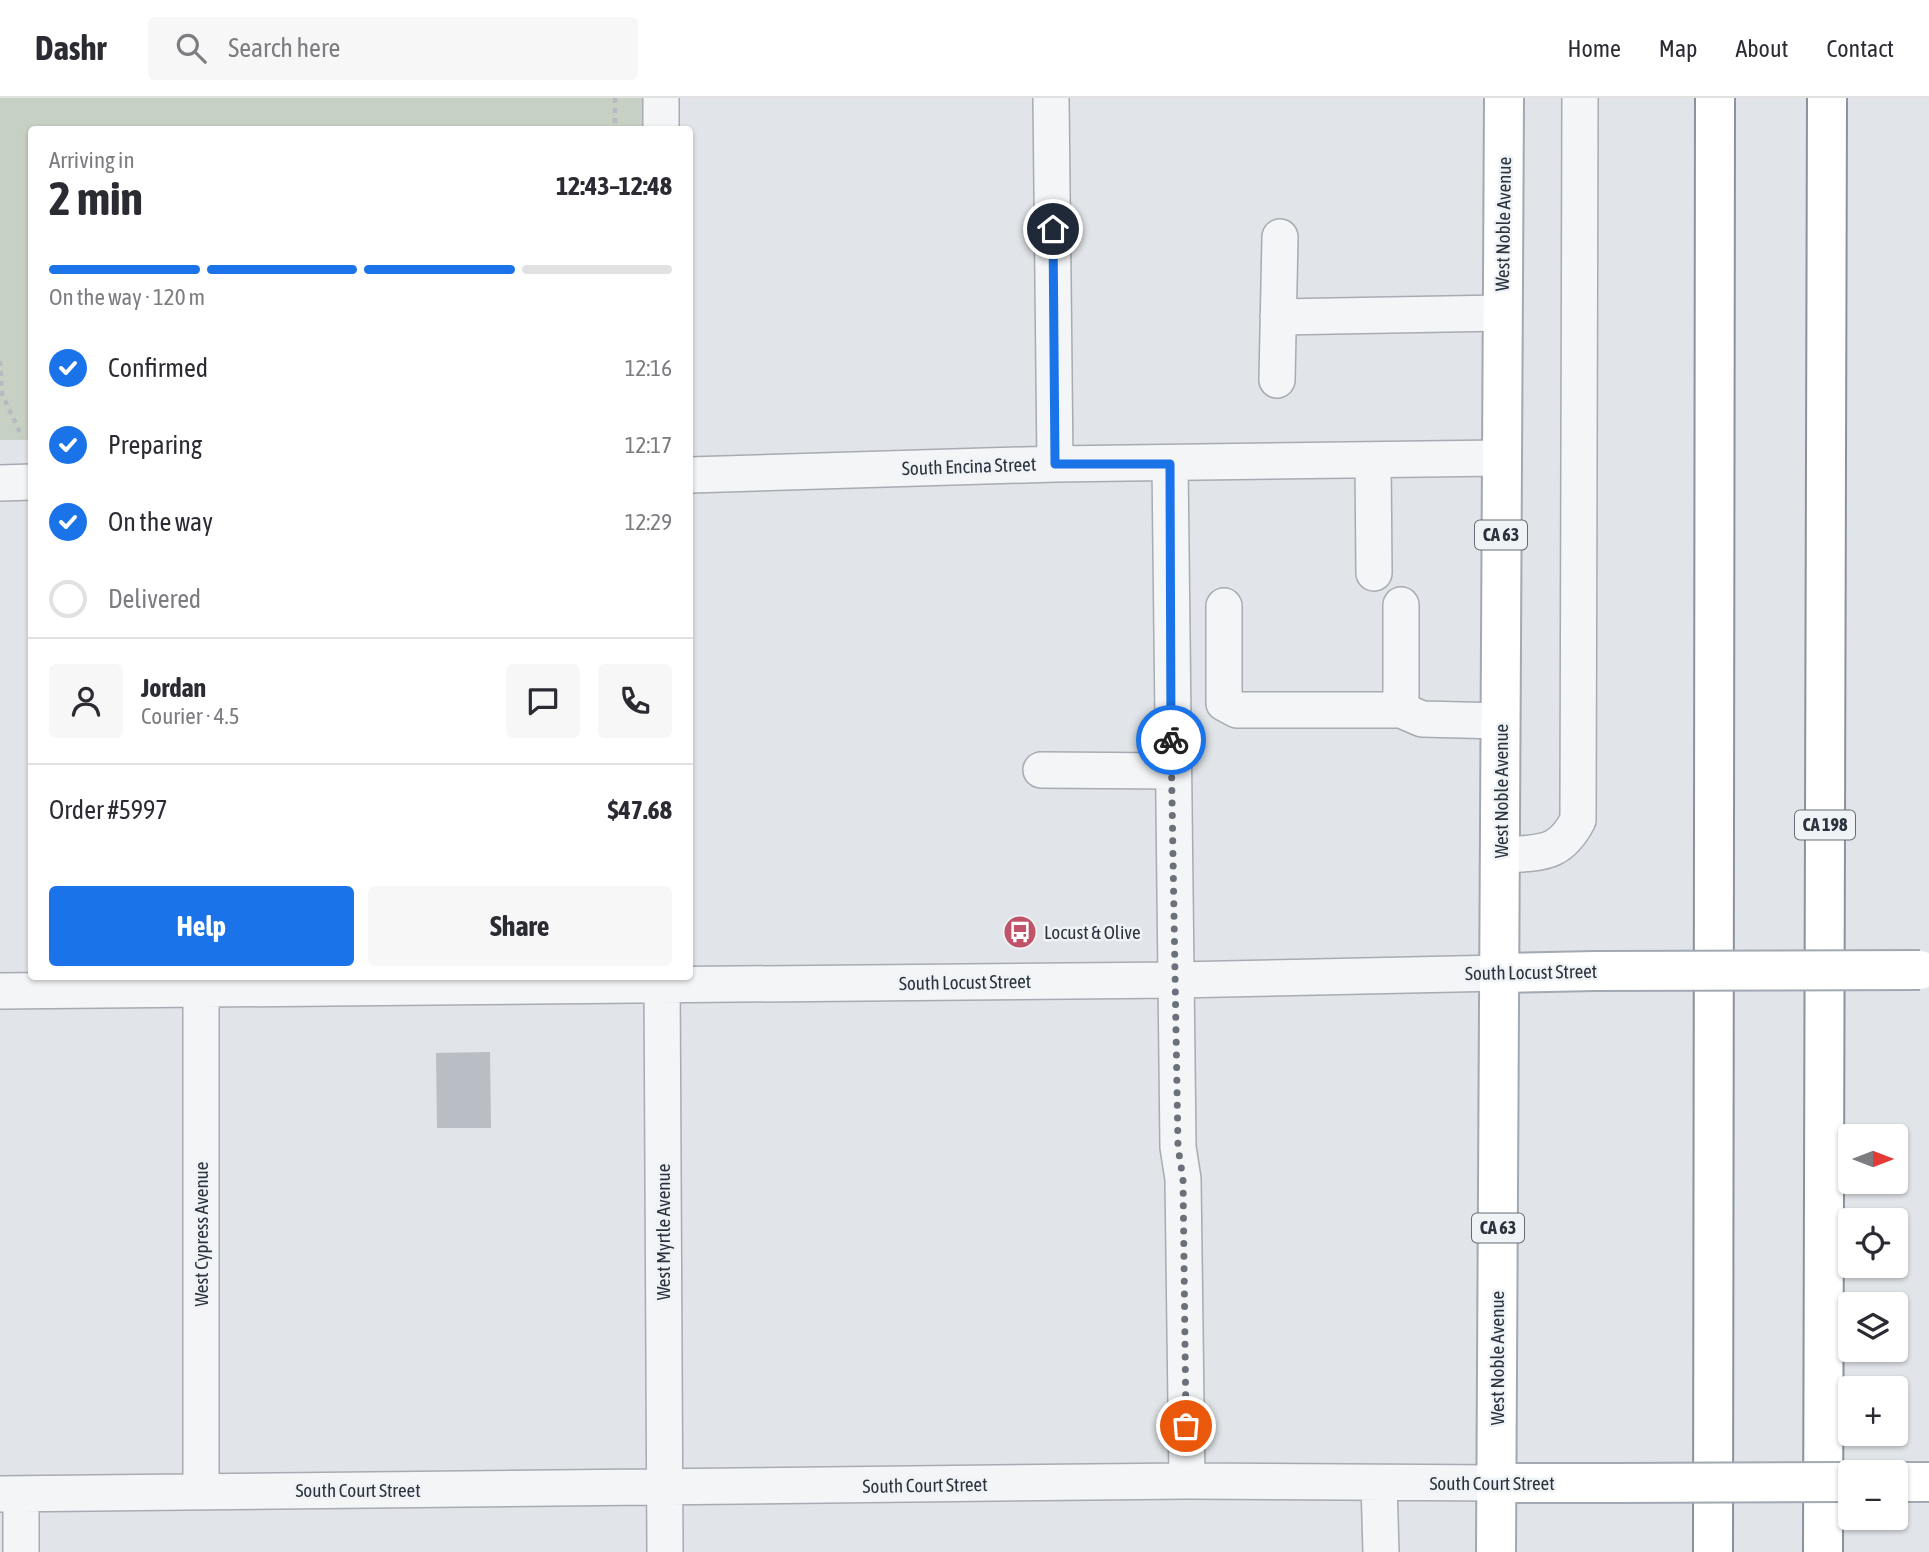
<!DOCTYPE html>
<html lang="en">
<head>
<meta charset="utf-8">
<style>
  :root { --surface:#fff; --page:#f7f7f7; --text:#2b2b33; --muted:#7c7c81; --line:#e1e1e2; --accent:#1a73e8 }
  body { margin:0; font-family:"Asap Condensed",sans-serif; background:var(--page); color:var(--text); height:100vh; display:flex; flex-direction:column; font-size:26px; white-space:nowrap }
  * { box-sizing:border-box; margin:0 }
  p { font-size:23px; color:var(--muted) }
  .icon { flex:none; width:38px; height:38px; fill:none; stroke:currentColor; stroke-width:2; stroke-linecap:round; stroke-linejoin:round }
  .map { position:relative; flex:1; overflow:hidden }
  .panel { position:absolute; left:28px; top:28px; width:665px; height:854px; display:flex; flex-direction:column; background:var(--surface); border-radius:7px; box-shadow:0 2px 5px #0004 }
  .panel>* { flex:none }
  .needle { width:46px; rotate:90deg }
  .tools { position:absolute; left:1838px; top:1026px; display:grid; gap:14px }
  .tools a { display:grid; place-items:center; width:70px; height:70px; border-radius:7px; background:var(--surface); box-shadow:0 2px 5px #0004; font-size:35px }
  .pin { position:absolute; display:grid; place-items:center; width:60px; height:60px; color:#fff; margin:-30px; border:4px solid #fff; border-radius:50%; box-shadow:0 2px 7px #0007 }
  .courier { position:absolute; display:grid; place-items:center; width:70px; height:70px; margin:-35px; border:5px solid #1a73e8; border-radius:50%; background:#fff; color:#222; box-shadow:0 2px 9px #0007 }
  .headline em { font-style:normal; font-weight:700 }
  .headline div { display:flex; flex-direction:column-reverse }
  .headline { display:flex; align-items:center; justify-content:space-between; height:119px; padding:0 21px }
  h1 { font-size:46px; font-weight:700; line-height:52px }
  .bar { display:grid; grid-template-columns:repeat(4,1fr); gap:10px 7px; align-content:center; height:84px; padding:0 21px }
  .bar i { height:9px; border-radius:5px; background:var(--line) }
  .bar .selected { background:var(--accent) }
  .bar p { grid-column:span 4 }
  .line { display:flex; align-items:center; gap:18px; padding:0 21px; border-top:2px solid var(--line) }
  .line div { flex:1 }
  .round { display:grid; place-items:center; flex:none; width:74px; height:74px; border-radius:7px; background:var(--page) }
  ol { padding:0 21px; list-style:none }
  li { display:flex; align-items:center; gap:21px; height:77px }
  li p { margin-inline-start:auto }
  li .icon { padding:7px; border-radius:50%; background:var(--accent); color:#fff; stroke-width:4 }
  li:last-child { color:var(--muted) }
  li i { width:38px; height:38px; border:4px solid var(--line); border-radius:50% }
  .button { display:flex; gap:14px; margin-top:auto; padding:14px 21px }
  .button a { flex:1; height:80px; border-radius:7px; background:var(--accent); color:#fff; font-size:28px; font-weight:700; line-height:80px; text-align:center }
  .button a+a { background:var(--page); color:var(--text) }
  header { display:flex; align-items:center; gap:42px; box-sizing:border-box; height:98px; padding:0 35px; background:var(--surface); border-bottom:2px solid var(--line) }
  header strong { font-size:33px }
  nav { display:flex; gap:38px; margin-inline-start:auto; font-size:24px }
  .search { width:490px; height:63px; background:var(--page); display:flex; align-items:center; gap:18px; box-sizing:border-box; padding:0 24px; border-radius:7px; color:var(--muted); font-size:26px }
  .map>svg:first-child { display:block }
  .green { fill:#c7d1c3 }
  .building { fill:#b9bec4 }
  .lines { fill:none; stroke-linecap:round; stroke-linejoin:round }
  .minor-casing { stroke:#a7abb2; stroke-width:38 }
  .major-casing { stroke:#a1a9b2; stroke-width:42 }
  .highway-casing { stroke:#8a929d; stroke-width:42 }
  .path { stroke:#b7bbc0; stroke-width:4.5; stroke-dasharray:5 5; stroke-linecap:butt }
  .minor { stroke:#f3f5f7; stroke-width:35 }
  .major { stroke:#fff; stroke-width:38 }
  .highway { stroke:#fff; stroke-width:38 }
  .major-bridge-casing { stroke:#a1a9b2; stroke-width:42; stroke-linecap:butt }
  .major-bridge { stroke:#fff; stroke-width:38 }
  .done { stroke:#6b717a; stroke-width:7; stroke-dasharray:0 12.6 }
  .route { stroke:#1a73e8; stroke-width:9 }
  .labels { text-anchor:middle; stroke-width:5; stroke-linejoin:round; paint-order:stroke }
  .shield { fill:#f0f3f6; stroke:#666d75; stroke-width:2 }
  .shield-label { font-size:18px; font-weight:bold; fill:#2b333e }
  .street-label { font-size:19px; fill:#2b333e; stroke:#f0f3f6 }
  .poi-label { font-size:19px; fill:#2b333e; stroke:#f0f3f6; text-anchor:start }
</style>
</head>
<body>
<header>
<strong>Dashr</strong>
<div class="search"><svg class="icon" aria-label="search" viewBox="0 0 24 24"><circle cx="10" cy="10" r="6"/><path d="M15 15l6 6"/></svg>Search here</div>
<nav><a>Home</a><a>Map</a><a>About</a><a>Contact</a></nav>
</header>
<div class="map">
<svg width="1929" height="1454" viewBox="0 0 1929 1454">
  <rect width="100%" height="100%" fill="#e1e4e8"/>
  <path class="green" d="M0,0H644V31L32,32L31,342H0Z"/>
  <path class="building" d="M490,954L491,1030H437L436,955Z"/>
  <g class="lines">
    <defs>
      <path id="minor" d="M1051,0L1055,366
        M661,32V0
        M1278,219L1502,215
        M1277,282L1280,139
        M1373,362L1374,475
        M1170,366L1178,1049L1183,1081L1187,1383
        M690,377L1055,366L1501,360
        M0,385L32,384
        M1401,507V612L1422,621L1501,623
        M1224,508V605L1237,612H1401
        M1041,672L1171,673
        M1501,758C1539,753 1558,760 1578,722L1580,0
        M201,878V1393
        M662,878L665,1454
        M0,893L1177,882L1501,875
        M1379,1385L1381,1454
        M0,1396L1187,1383L1497,1385
        M21,1396V1454"/>
      <path id="major" d="M1501,875L1595,873
        M1895,1384H1929
        M1497,1385H1617
        M1496,1454L1504,0"/>
      <path id="highway" d="M1713,1454L1715,0
        M1823,1454L1827,0"/>
    </defs>
    <use href="#minor" class="minor-casing"/>
    <use href="#major" class="major-casing"/>
    <use href="#highway" class="highway-casing"/>
    <path class="path" d="M615,0V32
      M0,263L2,296L22,339"/>
    <use href="#minor" class="minor"/>
    <use href="#major" class="major"/>
    <use href="#highway" class="highway"/>
    <defs>
      <path id="major-bridge" d="M1595,873L1920,872
        M1617,1385L1850,1384"/>
    </defs>
    <use href="#major-bridge" class="major-bridge-casing"/>
    <use href="#major-bridge" class="major-bridge"/>
  </g>
  <g class="lines">
    <path class="done" d="M1171,642L1178,1049L1183,1081L1186,1328"/>
    <path class="route" d="M1053,131L1055,366H1170L1171,642"/>
  </g>
  <defs>
    <symbol id="bus-disc" viewBox="-11 -11 22 22"><circle r="9.5" fill="#c05369" stroke="#f0f3f6"/><path d="M-5-6H5V4H4V6H2V4H-2V6H-4V4H-5ZM-3.5-4V0h7V-4ZM-3.5 1.2v1.5H-2V1.2ZM2 1.2v1.5H3.5V1.2Z" fill="#fff"/></symbol>
  </defs>
  <g fill-rule="evenodd">
    <use href="#bus-disc" x="1001" y="815" width="38" height="38"/>
  </g>
  <g class="labels">
    <g class="shield">
      <rect x="1475" y="422.5" width="52" height="29" rx="5"/>
      <rect x="1795" y="712.5" width="60" height="29" rx="5"/>
      <rect x="1472" y="1115.5" width="52" height="29" rx="5"/>
    </g>
    <g class="shield-label">
      <text x="1501" y="443">CA 63</text>
      <text x="1825" y="733">CA 198</text>
      <text x="1498" y="1136">CA 63</text>
    </g>
    <g class="street-label">
      <text transform="translate(1503 126) rotate(-89)" y="7">West Noble Avenue</text>
      <text transform="translate(969 368) rotate(-2)" y="7">South Encina Street</text>
      <text transform="translate(1501 693) rotate(-90)" y="7">West Noble Avenue</text>
      <text transform="translate(1531 874) rotate(-1)" y="7">South Locust Street</text>
      <text transform="translate(965 884) rotate(-1)" y="7">South Locust Street</text>
      <text transform="translate(663 1134) rotate(-90)" y="7">West Myrtle Avenue</text>
      <text transform="translate(201 1136) rotate(-90)" y="7">West Cypress Avenue</text>
      <text transform="translate(1497 1260) rotate(-90)" y="7">West Noble Avenue</text>
      <text x="1492" y="1392">South Court Street</text>
      <text transform="translate(925 1387) rotate(-1)" y="7">South Court Street</text>
      <text x="358" y="1399">South Court Street</text>
    </g>
    <g class="poi-label">
      <text x="1044" y="841">Locust &amp; Olive</text>
    </g>
  </g>
</svg>
<div class="tools">
<a><svg class="needle" viewBox="-14 -14 28 28"><path d="M0-13l5 13h-10z" fill="#e53935"/><path d="M0 13l5-13h-10z" fill="#7c7c81"/></svg></a>
<a><svg class="icon" aria-label="locate" viewBox="0 0 24 24"><circle cx="12" cy="12" r="6"/><path d="M12 2v4M12 18v4M2 12h4M18 12h4"/></svg></a>
<a><svg class="icon" aria-label="layers" viewBox="0 0 24 24"><path d="M12 4l9 5-9 5-9-5zM3 14l9 5 9-5"/></svg></a>
<a>+</a>
<a>−</a>
</div>
<div class="pin" style="left:1186px;top:1328px;background:#ea580c"><svg class="icon" aria-label="bag" viewBox="0 0 24 24"><path d="M5 8h14l-1 12H6zM9 8a3 3 0 0 1 6 0"/></svg></div>
<div class="pin" style="left:1053px;top:131px;background:#1f2937"><svg class="icon" aria-label="home" viewBox="0 0 24 24"><path d="M3 11l9-7 9 7M6 9v11h12V9"/></svg></div>
<div class="courier" style="left:1171px;top:642px"><svg class="icon" aria-label="bike" viewBox="0 0 24 24"><circle cx="6" cy="16" r="4"/><circle cx="18" cy="16" r="4"/><path d="M6 16l4-8h5l3 8M10 8l3 8H6M13 5h3"/></svg></div>
<section class="panel">
<div class="headline"><div><h1>2 min</h1><p>Arriving in</p></div><em>12:43–12:48</em></div>
<div class="bar"><i class="selected"></i><i class="selected"></i><i class="selected"></i><i></i><p>On the way · 120 m</p></div>
<ol>
<li><svg class="icon" aria-label="check" viewBox="0 0 24 24"><path d="M5 12l5 5 9-10"/></svg>Confirmed<p>12:16</p></li>
<li><svg class="icon" aria-label="check" viewBox="0 0 24 24"><path d="M5 12l5 5 9-10"/></svg>Preparing<p>12:17</p></li>
<li><svg class="icon" aria-label="check" viewBox="0 0 24 24"><path d="M5 12l5 5 9-10"/></svg>On the way<p>12:29</p></li>
<li><i></i>Delivered</li>
</ol>
<div class="line" style="height:126px"><a class="round"><svg class="icon" aria-label="person" viewBox="0 0 24 24"><circle cx="12" cy="8" r="4"/><path d="M4 21q1-7 8-7t8 7"/></svg></a><div><b>Jordan</b><p>Courier · 4.5</p></div><a class="round"><svg class="icon" aria-label="chat" viewBox="0 0 24 24"><path d="M4 5h16v11H9l-5 4z"/></svg></a><a class="round"><svg class="icon" aria-label="phone" viewBox="0 0 24 24"><path d="M5 4h4l2 5-3 2q2 4 5 5l2-3 5 2v4C11 20 4 13 5 4z"/></svg></a></div>
<div class="line" style="height:91px"><div>Order #5997</div><b>$47.68</b></div>
<div class="button"><a>Help</a><a>Share</a></div>
</section>
</div>
</body>
</html>
